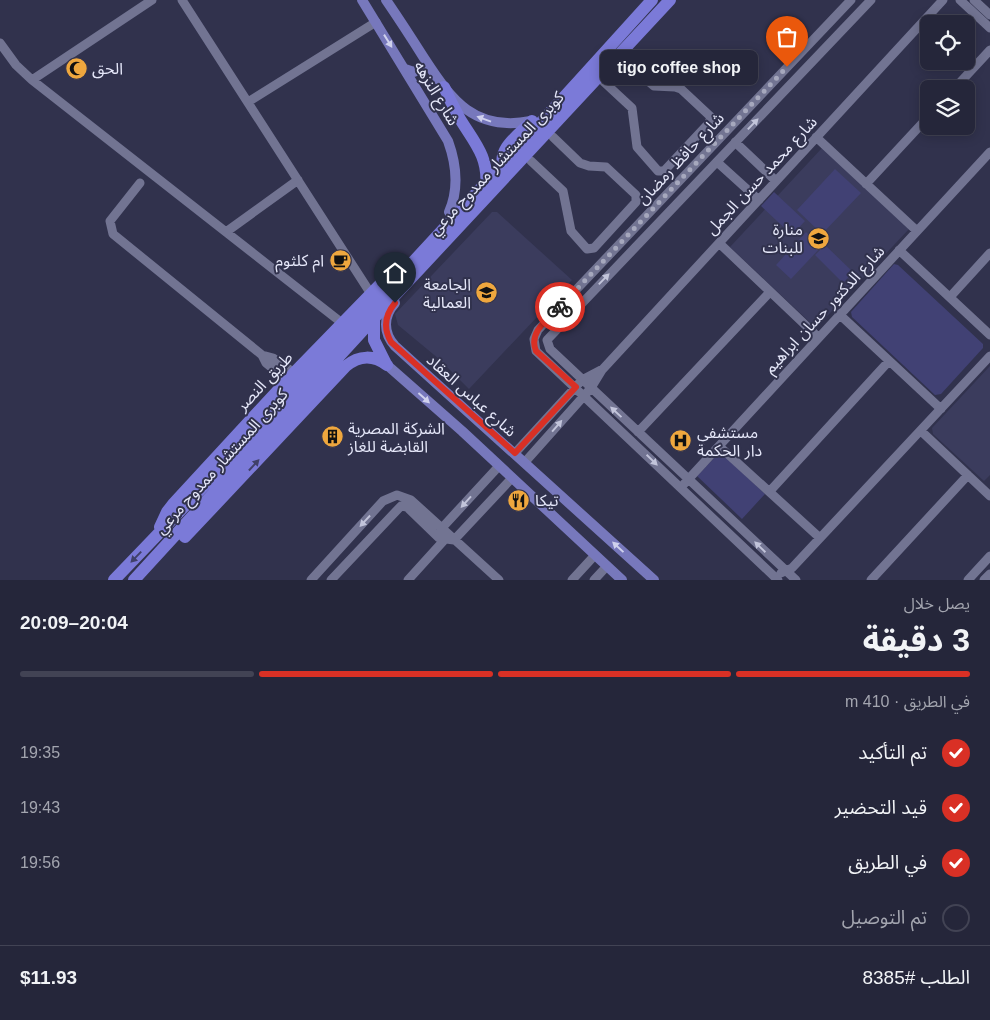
<!DOCTYPE html>
<html lang="ar">
<head>
<meta charset="utf-8">
<style>
  :root { --surface:#25263a; --page:#313245; --text:#f1f3f6; --muted:#a3a5af; --line:#424354; --accent:#d93025 }
  body { margin:0; font-family:Helvetica,"Noto Sans Arabic",sans-serif; background:var(--page); color:var(--text); direction:rtl; height:100vh; display:flex; flex-direction:column; font-size:19px; white-space:nowrap }
  * { box-sizing:border-box; margin:0 }
  p { font-size:16px; color:var(--muted) }
  .icon { flex:none; width:28px; height:28px; fill:none; stroke:currentColor; stroke-width:2; stroke-linecap:round; stroke-linejoin:round }
  .map { position:relative; height:580px; overflow:hidden; direction:ltr }
  .side { display:flex; flex-direction:column; background:var(--surface); flex:1 }
  .side>* { flex:none }
  .controls { position:absolute; left:920px; top:15px; display:grid; gap:10px }
  .controls a { display:grid; place-items:center; width:55px; height:55px; border-radius:8px; background:var(--surface); box-shadow:0 2px 12px #0003,0 0 0 1px var(--line); font-size:25px }
  .pin { position:absolute; display:grid; place-items:center; width:42px; height:42px; color:#fff; margin:-51px -21px; border-radius:50% 50% 50% 0; rotate:-45deg; box-shadow:0 0 5px #0007 }
  .pin .icon { rotate:45deg }
  .courier { position:absolute; display:grid; place-items:center; width:50px; height:50px; margin:-25px; border:4px solid #d93025; border-radius:50%; background:#fff; color:#222; box-shadow:0 1px 6px #0007 }
  .bubble { position:absolute; height:35px; border-radius:8px; background:var(--surface); box-shadow:0 2px 12px #0003,0 0 0 1px var(--line); font-size:16px; font-weight:700; line-height:35px; text-align:center; direction:rtl }
  .summary em { font-style:normal; font-weight:700 }
  .summary div { display:flex; flex-direction:column-reverse }
  .summary { display:flex; align-items:center; justify-content:space-between; height:85px; padding:0 20px }
  h1 { font-size:32px; font-weight:700; line-height:38px }
  .bar { display:grid; grid-template-columns:repeat(4,1fr); gap:8px 5px; align-content:center; height:60px; padding:0 20px }
  .bar i { height:6px; border-radius:4px; background:var(--line) }
  .bar .on { background:var(--accent) }
  .bar p { grid-column:span 4 }
  .line { display:flex; align-items:center; gap:12px; padding:0 20px; border-top:1px solid var(--line) }
  .line div { flex:1 }
  ol { padding:0 20px; list-style:none }
  li { display:flex; align-items:center; gap:15px; height:55px }
  li p { margin-inline-start:auto }
  li .icon { padding:5px; border-radius:50%; background:var(--accent); color:#fff; stroke-width:4 }
  li:last-child { color:var(--muted) }
  li i { width:28px; height:28px; border:2px solid var(--line); border-radius:50% }
  .map>svg:first-child { display:block }
  .built { fill:#3b3c5d }
  .green { fill:#414174 }
  .lines { fill:none; stroke-linecap:round; stroke-linejoin:round }
  .minor { stroke:#727492; stroke-width:9 }
  .major { stroke:#7778bc; stroke-width:10 }
  .highway { stroke:#7b7ad8; stroke-width:12 }
  .oneway { fill:#cfd1ed }
  .oneway2 { fill:#c2c4da }
  .oneway3 { fill:#404069 }
  .done { stroke:#a6a8bd; stroke-width:5; stroke-dasharray:0 9 }
  .route { stroke:#d93025; stroke-width:6 }
  .labels { text-anchor:middle; stroke-width:4; stroke-linejoin:round; paint-order:stroke }
  .poi-label { font-size:16px; fill:#e5e7f9; stroke:#31324d; text-anchor:start }
  .street-label { font-size:16px; fill:#e5e7f9; stroke:#31324d }
</style>
</head>
<body>
<div class="map">
<svg width="990" height="580" viewBox="0 0 990 580">
  <rect width="100%" height="100%" fill="#31324d"/>
  <path class="built" d="M822,148L909,229L816,328L730,247Z
    M492,212H497L572,280L469,389L439,359L398,325L395,314Z
    M990,366V475L984,481L933,434L932,428Z"/>
  <path class="green" d="M835,169L861,193L822,234L797,210Z
    M774,192L805,221L792,235L761,206Z
    M806,232L821,247L791,279L776,265Z
    M825,245L853,272L843,283L815,255Z
    M894,264L898,265L983,344V348L941,394L935,395L852,317L851,312Z
    M720,452L765,494L742,519L697,476Z"/>
  <g class="lines">
    <path class="minor" d="M182,0L371,294
      M960,0L990,28
      M974,0L990,15
      M0,43L16,65L32,80L342,323
      M32,80L152,0
      M604,82L632,108L637,147L658,171H664L709,123L711,117L681,89L675,87L654,86L625,61
      M954,89L990,50
      M248,102L376,22
      M816,137L917,231
      M735,142L776,181
      M531,161L563,191L571,231L587,249L594,248L636,202V195L606,167L589,166L580,163L553,137
      M717,162L759,200
      M140,183L110,221L113,234L262,355L273,358L294,373
      M866,184L929,116
      M226,232L298,180
      M719,243L818,337
      M899,250L990,335
      M950,297L990,253
      M839,314L941,409
      M262,355L266,363L287,380
      M921,431L990,496
      M638,432L769,293
      M719,446L820,538
      M515,453L582,380L601,370
      M525,462L591,388L602,370L943,0
      M684,484L990,152
      M770,491L889,361
      M440,533L441,529L499,466
      M454,540L512,478
      M781,573L792,568L990,356
      M311,580L383,501L397,495L411,500L499,580
      M331,580L401,506L407,507L439,538L454,540
      M408,580L447,537
      M572,580L595,555
      M594,580L607,566
      M778,580L536,351L534,339L538,330L851,0
      M796,580L550,349L547,340L871,0
      M871,580L968,475
      M968,580L990,556
      M984,580L990,574"/>
    <path class="major" d="M362,0L448,141C456,163 459,189 449,212
      M386,0C399,19 412,39 424,58C452,101 475,132 531,121
      M405,69L414,72L428,64
      M395,303C383,316 383,333 395,346L654,580
      M387,365L462,431L622,580"/>
    <path class="highway" d="M444,87C449,98 454,108 460,119C474,142 489,157 486,186
      M504,168C496,149 520,134 532,121
      M374,315V340L386,364
      M160,527L167,512L174,503L294,373L402,262
      M185,537L346,366C359,355 374,355 387,365
      M114,580C297,390 475,196 652,0
      M134,580L387,304L670,0"/>
  </g>
  <defs><path id="oneway-solid" d="M-6-.8H1V-3.2L6.5 0L1 3.2V.8H-6Z" transform="scale(1.25)"/></defs>
  <g class="oneway">
    <use href="#oneway-solid" transform="translate(388 41) rotate(58)"/>
    <use href="#oneway-solid" transform="translate(484 119) rotate(-160)"/>
    <use href="#oneway-solid" transform="translate(424 398) rotate(42)"/>
    <use href="#oneway-solid" transform="translate(618 547) rotate(-137)"/>
  </g>
  <g class="oneway2">
    <use href="#oneway-solid" transform="translate(753 124) rotate(-46)"/>
    <use href="#oneway-solid" transform="translate(604 279) rotate(-46)"/>
    <use href="#oneway-solid" transform="translate(616 412) rotate(-137)"/>
    <use href="#oneway-solid" transform="translate(557 426) rotate(-49)"/>
    <use href="#oneway-solid" transform="translate(652 460) rotate(44)"/>
    <use href="#oneway-solid" transform="translate(466 502) rotate(132)"/>
    <use href="#oneway-solid" transform="translate(365 521) rotate(133)"/>
    <use href="#oneway-solid" transform="translate(760 547) rotate(-136)"/>
  </g>
  <g class="oneway3">
    <use href="#oneway-solid" transform="translate(254 465) rotate(-47)"/>
    <use href="#oneway-solid" transform="translate(136 557) rotate(134)"/>
  </g>
  <g class="lines">
    <path class="done" d="M560,307L787,67"/>
    <path class="route" d="M395,303C385,315 383,328 391,342L515,453L576,387L536,351C528,332 548,319 560,307"/>
  </g>
  <defs>
    <symbol id="mosque-disc" viewBox="-11 -11 22 22"><circle r="9.5" fill="#efa73e" stroke="#31324d"/><path d="M3.5-4.9A6 6 0 1 0 3.5 4.9A5 5 0 1 1 3.5-4.9Z" fill="#111"/></symbol>
    <symbol id="school-disc" viewBox="-11 -11 22 22"><circle r="9.5" fill="#efa73e" stroke="#31324d"/><path d="M0-5L7-2L0 1L-7-2ZM-4 1L0 2.5L4 1V4Q0 6-4 4Z" fill="#111"/></symbol>
    <symbol id="cafe-disc" viewBox="-11 -11 22 22"><circle r="9.5" fill="#efa73e" stroke="#31324d"/><path d="M-5.5-4.5H6V0H3Q3 3.5 0 3.5H-2.5Q-5.5 3.5-5.5 0ZM3-3.2v2h1.7v-2ZM-6 4.5H4V6H-6Z" fill="#111"/></symbol>
    <symbol id="university-disc" viewBox="-11 -11 22 22"><circle r="9.5" fill="#efa73e" stroke="#31324d"/><path d="M0-5L7-2L0 1L-7-2ZM-4 1L0 2.5L4 1V4Q0 6-4 4Z" fill="#111"/></symbol>
    <symbol id="building-disc" viewBox="-11 -11 22 22"><circle r="9.5" fill="#efa73e" stroke="#31324d"/><path d="M-4-6H4V6H1V3H-1V6H-4ZM-2.5-4.3h1.7v1.8h-1.7ZM.8-4.3h1.7v1.8H.8ZM-2.5-1h1.7V.8h-1.7ZM.8-1h1.7V.8H.8Z" fill="#111"/></symbol>
    <symbol id="hospital-disc" viewBox="-11 -11 22 22"><circle r="9.5" fill="#efa73e" stroke="#31324d"/><path d="M-5-5h3v3.5h4V-5h3V5h-3V1.5h-4V5h-3Z" fill="#111"/></symbol>
    <symbol id="restaurant-disc" viewBox="-11 -11 22 22"><circle r="9.5" fill="#efa73e" stroke="#31324d"/><path d="M-5-6h1v4h1v-4h1v4h1v-4h1v5L-1.5 .5V6h-2V.5L-5-1ZM5-6V6H3V1.5H1.5Q1.5-4 5-6Z" fill="#111"/></symbol>
  </defs>
  <g fill-rule="evenodd">
    <use href="#mosque-disc" x="64" y="56" width="25" height="25"/>
    <use href="#school-disc" x="806" y="226" width="25" height="25"/>
    <use href="#cafe-disc" x="328" y="248" width="25" height="25"/>
    <use href="#university-disc" x="474" y="280" width="25" height="25"/>
    <use href="#building-disc" x="320" y="424" width="25" height="25"/>
    <use href="#hospital-disc" x="668" y="428" width="25" height="25"/>
    <use href="#restaurant-disc" x="506" y="488" width="25" height="25"/>
  </g>
  <g class="labels">
    <g class="poi-label">
      <text x="92" y="74">الحق</text>
      <text x="803" y="235" text-anchor="end">منارة<tspan x="803" dy="18">للبنات</tspan></text>
      <text x="324" y="266" text-anchor="end">ام كلثوم</text>
      <text x="471" y="290" text-anchor="end">الجامعة<tspan x="471" dy="18">العمالية</tspan></text>
      <text x="348" y="434">الشركة المصرية<tspan x="348" dy="18">القابضة للغاز</tspan></text>
      <text x="697" y="438">مستشفي<tspan x="697" dy="18">دار الحكمة</tspan></text>
      <text x="535" y="506">تيكا</text>
    </g>
    <g class="street-label">
      <text transform="translate(437 93) rotate(59)" y="6">شارع النزهه</text>
      <text transform="translate(680 158) rotate(-47)" y="6">شارع حافظ رمضان</text>
      <text transform="translate(496 163) rotate(-47)" y="6">كوبرى المستشار ممدوح مرعي</text>
      <text transform="translate(761 175) rotate(-47)" y="6">شارع محمد حسن الجمل</text>
      <text transform="translate(824 309) rotate(-47)" y="6">شارع الدكتور حسان ابراهيم</text>
      <text transform="translate(264 381) rotate(-47)" y="6">طريق النصر</text>
      <text transform="translate(472 395) rotate(42)" y="6">شارع عباس العقاد</text>
      <text transform="translate(221 461) rotate(-48)" y="6">كوبرى المستشار ممدوح مرعي</text>
    </g>
  </g>
</svg>
<div class="controls">
<a><svg class="icon" aria-label="locate" viewBox="0 0 24 24"><circle cx="12" cy="12" r="6"/><path d="M12 2v4M12 18v4M2 12h4M18 12h4"/></svg></a>
<a><svg class="icon" aria-label="layers" viewBox="0 0 24 24"><path d="M12 4l9 5-9 5-9-5zM3 14l9 5 9-5"/></svg></a>
</div>
<div class="pin" style="left:787px;top:67px;background:#ea580c"><svg class="icon" aria-label="bag" viewBox="0 0 24 24"><path d="M5 8h14l-1 12H6zM9 8a3 3 0 0 1 6 0"/></svg></div>
<div class="pin" style="left:395px;top:303px;background:#1f2937"><svg class="icon" aria-label="home" viewBox="0 0 24 24"><path d="M3 11l9-7 9 7M6 9v11h12V9"/></svg></div>
<div class="courier" style="left:560px;top:307px"><svg class="icon" aria-label="bike" viewBox="0 0 24 24"><circle cx="6" cy="16" r="4"/><circle cx="18" cy="16" r="4"/><path d="M6 16l4-8h5l3 8M10 8l3 8H6M13 5h3"/></svg></div>
<div class="bubble" style="left:600px;top:50px;width:158px">tigo coffee shop</div>
</div>
<section class="side">
<div class="summary"><div><h1>3 دقيقة</h1><p>يصل خلال</p></div><em>20:04–20:09</em></div>
<div class="bar"><i class="on"></i><i class="on"></i><i class="on"></i><i></i><p>في الطريق · 410 m</p></div>
<ol>
<li><svg class="icon" aria-label="check" viewBox="0 0 24 24"><path d="M5 12l5 5 9-10"/></svg>تم التأكيد<p>19:35</p></li>
<li><svg class="icon" aria-label="check" viewBox="0 0 24 24"><path d="M5 12l5 5 9-10"/></svg>قيد التحضير<p>19:43</p></li>
<li><svg class="icon" aria-label="check" viewBox="0 0 24 24"><path d="M5 12l5 5 9-10"/></svg>في الطريق<p>19:56</p></li>
<li><i></i>تم التوصيل</li>
</ol>
<div class="line" style="height:65px"><div>الطلب #8385</div><b>$11.93</b></div>
</section>
</body>
</html>
